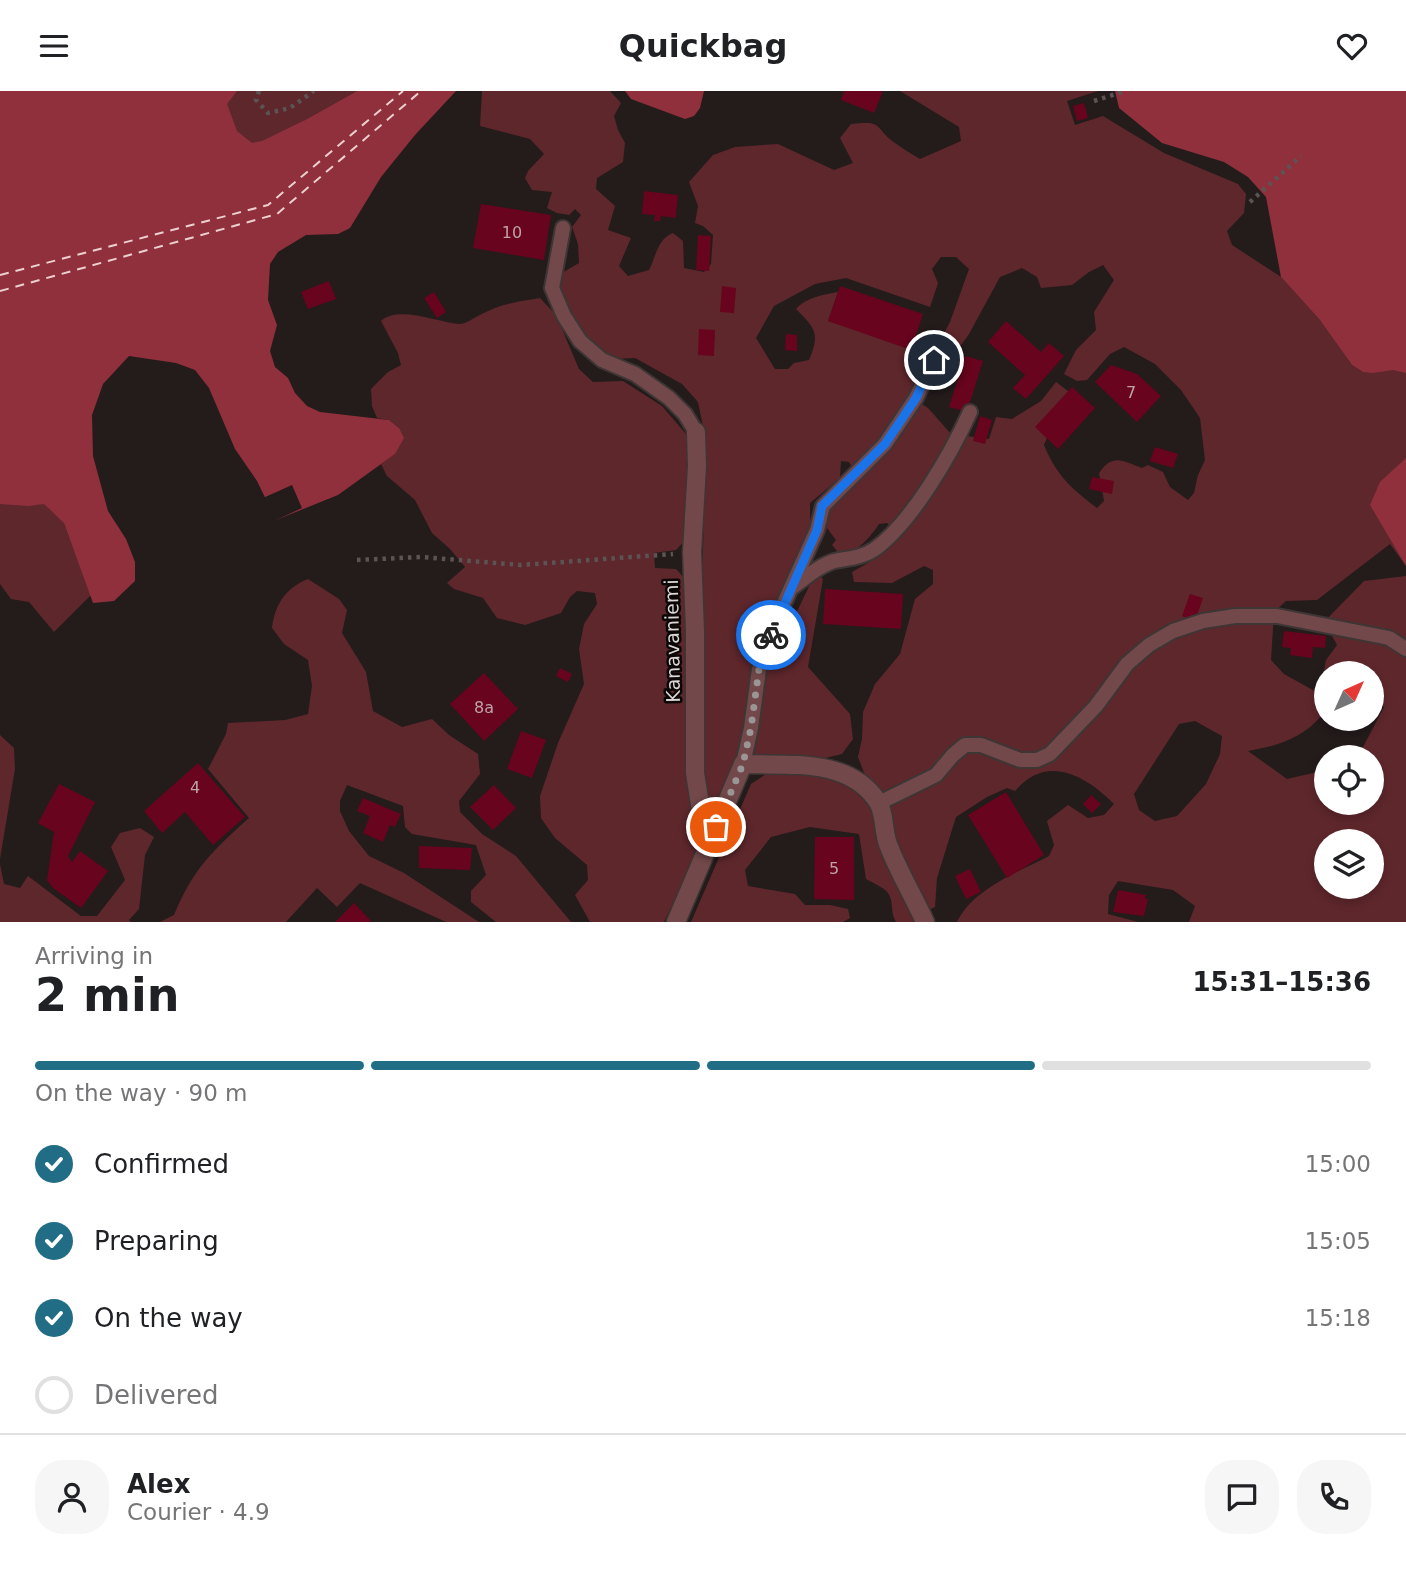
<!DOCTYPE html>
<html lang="en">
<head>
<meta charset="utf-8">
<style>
  :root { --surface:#fff; --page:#f6f6f6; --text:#202124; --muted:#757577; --line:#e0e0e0; --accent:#216d86 }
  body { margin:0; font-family:"DejaVu Sans",sans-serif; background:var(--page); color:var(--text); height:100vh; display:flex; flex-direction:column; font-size:26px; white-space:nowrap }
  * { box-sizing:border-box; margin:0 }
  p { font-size:23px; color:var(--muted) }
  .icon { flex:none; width:38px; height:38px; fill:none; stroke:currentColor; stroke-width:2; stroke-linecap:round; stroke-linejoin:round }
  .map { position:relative; height:831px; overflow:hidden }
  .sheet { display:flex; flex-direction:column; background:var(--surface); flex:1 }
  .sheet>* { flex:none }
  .needle { width:46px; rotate:45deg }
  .fabs { position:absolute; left:1314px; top:570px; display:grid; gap:14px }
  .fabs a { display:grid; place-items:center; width:70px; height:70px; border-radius:50%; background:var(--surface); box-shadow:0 4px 10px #0003; font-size:35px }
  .pin { position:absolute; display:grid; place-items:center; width:60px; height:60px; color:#fff; margin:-30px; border:4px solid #fff; border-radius:50%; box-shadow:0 2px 7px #0007 }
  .courier { position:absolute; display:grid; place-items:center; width:70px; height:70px; margin:-35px; border:5px solid #1a73e8; border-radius:50%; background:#fff; color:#222; box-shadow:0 2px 9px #0007 }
  .head em { font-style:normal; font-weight:700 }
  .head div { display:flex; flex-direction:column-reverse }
  .head { display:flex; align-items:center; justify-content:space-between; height:119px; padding:0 35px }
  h1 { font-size:46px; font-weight:700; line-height:52px }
  .bar { display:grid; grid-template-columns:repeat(4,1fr); gap:10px 7px; align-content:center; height:84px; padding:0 35px }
  .bar i { height:9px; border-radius:5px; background:var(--line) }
  .bar .current { background:var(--accent) }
  .bar p { grid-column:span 4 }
  .line { display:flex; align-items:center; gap:18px; padding:0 35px; border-top:2px solid var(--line) }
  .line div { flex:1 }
  .round { display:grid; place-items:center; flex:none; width:74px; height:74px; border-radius:28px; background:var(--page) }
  ol { padding:0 35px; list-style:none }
  li { display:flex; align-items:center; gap:21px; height:77px }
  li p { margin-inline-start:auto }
  li .icon { padding:7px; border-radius:50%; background:var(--accent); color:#fff; stroke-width:4 }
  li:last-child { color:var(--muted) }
  li i { width:38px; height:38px; border:4px solid var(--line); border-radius:50% }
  header { display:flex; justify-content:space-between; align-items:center; height:91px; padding:0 35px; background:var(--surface); font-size:32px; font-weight:700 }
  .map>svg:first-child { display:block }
  .green { fill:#5e272c; fill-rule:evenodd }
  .water { fill:#90303c }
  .pier { fill:#241b1b }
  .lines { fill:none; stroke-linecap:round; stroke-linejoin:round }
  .ferry { stroke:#ecd0d0; stroke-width:2; stroke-dasharray:9 7; stroke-linecap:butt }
  .building { fill:#68041d }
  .service-casing { stroke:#3e3535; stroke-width:18 }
  .minor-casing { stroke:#3e3535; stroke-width:21 }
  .path { stroke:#5c5454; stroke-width:4.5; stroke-dasharray:3.5 5; stroke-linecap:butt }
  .service { stroke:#72484a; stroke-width:14 }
  .minor { stroke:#72484a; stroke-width:18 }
  .done { stroke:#9c9595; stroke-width:7; stroke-dasharray:0 12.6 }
  .route { stroke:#1a73e8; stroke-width:9 }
  .labels { text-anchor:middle; stroke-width:5; stroke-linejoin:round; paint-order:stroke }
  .number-label { font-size:16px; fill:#bfa2a8 }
  .street-label { font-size:19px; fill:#dcd6d6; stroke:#0b0707 }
</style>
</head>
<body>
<header><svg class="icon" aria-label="menu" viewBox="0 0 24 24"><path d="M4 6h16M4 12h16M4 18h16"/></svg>Quickbag<svg class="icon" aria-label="heart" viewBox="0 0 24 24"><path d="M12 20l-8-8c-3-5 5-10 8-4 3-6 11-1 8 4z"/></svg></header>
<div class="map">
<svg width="1406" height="831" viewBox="0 0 1406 831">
  <rect width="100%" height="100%" fill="#241b1b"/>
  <path class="green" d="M122,0H357L305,29L211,107Z
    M482,0H610L621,12L614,25L618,39L625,52L623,71L597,87L596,98L615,115L608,139L631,147L619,175L628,185L649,179C656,166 657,148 673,142L683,150L684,177L704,181L711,173L713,144L703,135L695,132L698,115L689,91L713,64L735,56L778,53L834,79L853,72L840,47L851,33C885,29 873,36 895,52C903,58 912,63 920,68L961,50L959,36L900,0H1098L1067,10L1075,34L1103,25L1164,62L1238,93L1246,103L1244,122L1227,140L1232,154L1281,186L1319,228L1352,274L1363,281L1406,276V475L1390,453L1317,509L1286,510L1274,521L1271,569L1284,583L1320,603L1326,569L1337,554L1330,541L1318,537L1364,490L1406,485V831H1189L1195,815L1173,799L1118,790L1109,804L1108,823L1138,831H957C973,798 1018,781 1049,765L1054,754L1047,730L1068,714L1088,727L1104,724L1114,713C1086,685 1047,662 1015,700L1007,697L987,706L956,726L937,787L935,816L924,821L929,831H896C890,822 894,810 888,802C883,796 873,792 866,788L859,743L810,736L771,746L745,779L748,795L795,803L805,814H830L848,818L850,827L843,831H691L751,693L771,680L838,687L855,700L878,725L875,695L865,684L858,666L862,648L863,621L875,593L900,563L915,508L933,493V479L924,475L892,492L854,491L852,481C874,469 892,457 908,437L905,434L945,379L949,377L967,345L989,348L996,326L1012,328L1041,310L1056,291L1072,303L1054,329L1044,354C1056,384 1072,398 1097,417L1104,410L1099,382C1113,362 1122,370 1142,377L1148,374L1163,381L1170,396L1188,409L1194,402L1198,384L1205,369L1200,327L1181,299L1155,273L1124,256L1110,263L1087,289L1077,290L1064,283L1076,259L1096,239L1094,221L1114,189L1103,174L1089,181L1072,194L1041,197L1037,186L1022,177L1000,186L969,243L948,273L941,274L934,261L950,231L969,178L956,166H941L932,178L938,192L930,216L846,187L815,193L774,215L756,247L775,278H788L794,272L809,269C820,243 816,238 796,218C806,206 823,204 838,201L828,230L912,254L918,258L919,268L909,281L916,285L917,310L928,317L952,344L935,379L891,436L887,432L879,433C870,447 858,459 842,466L832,454L836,449L824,433L827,418L858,387L849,371L841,370L840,387L810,412V435L789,496L773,528L790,535L813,487L820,485L823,488L808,576L850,623L853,648L842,663L817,669L738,667L716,726L708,727L701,669L700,568L706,350L698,311L682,293L635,267L612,268L583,246L556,196L560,183L579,172L578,153L572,136L581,124L575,118L569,124L557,122L547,117L552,101L532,99L525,87L528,80L544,63L530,48L480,35ZM1326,583H1372V608L1377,609L1384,616L1363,656L1346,667H1372V712H1326V679L1287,688L1248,660C1277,655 1302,648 1322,624L1321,608L1326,606ZM1195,630L1222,645L1220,663L1206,693L1177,725L1155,730L1139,719L1134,703L1179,633ZM1326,751H1372V796H1326Z
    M540,207L556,224L579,278L593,291L623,290L662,315L686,343L690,378L688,446L676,459L654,462L655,477L676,478L687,490L701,756L664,831H590L575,804L588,789L587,774L555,747L541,727L540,705L558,652L584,593L579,558L584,533L597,513L595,502L577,500L570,506L561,522L525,534L497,527L483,507L454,498L447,492L465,476L450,458L432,442L415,409L387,385L381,373L395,363L399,337L389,329L377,327L372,315L371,298L388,281L401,274L398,262L381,230C398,214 437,231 459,233C466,233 472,228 478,225C500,213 516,211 540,207Z
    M0,304L64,432L91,504L54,541L29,511L11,508L0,493Z
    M308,488L339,508L347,519L342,542L366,581L373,620L402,636L432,628L449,644L478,663L480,683L459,710L460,721L482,743L516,765L571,831H496L471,811V800L486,784L476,754L412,743L405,736L403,715L347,694L340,710V720L349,740L369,765L404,782L479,831H446L360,792L337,816L317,797L286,831H160L174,824C193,778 213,759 249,727L208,678L226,643L228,632L285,629L308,623L312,595L308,569L284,553L272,537C275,514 285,497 308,488Z
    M0,644L14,657L15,678L0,768Z
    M140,737L154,746L145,764L139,818L129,829L131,831H0V773L4,793L20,797L28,785L81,825H97L125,789L111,756L120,742Z"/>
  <path class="water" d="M0,0H237L227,13L237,40L252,52L262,50L305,29L357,0H456L415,44L381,86L350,137L338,143L306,144L278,161L270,173L268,209L277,234L270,260L275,276L288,287L295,302L307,315L320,321L389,329L399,337L404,347L395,363L338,404L276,429L257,390L235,358L209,297L195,279L176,272L129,265L103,293L92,324L93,365L108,420L126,448L135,471V490L114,510L93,512L64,432L44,413L28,415L0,413Z
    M625,0H704L700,17L694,25L685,28L631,8Z
    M1115,0H1406V282L1393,279L1373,282L1363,281L1352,274L1319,228L1281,186L1266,106L1248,86L1224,71L1162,52L1119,17Z
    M1406,367V475L1370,414L1380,391Z"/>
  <path class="pier" d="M292,394L302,417L274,430L263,407Z"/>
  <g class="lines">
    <path class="ferry" d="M0,184L268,114L403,0
      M0,200L277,123L421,0"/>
  </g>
  <path class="building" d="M844,0H883L874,22L841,9Z
    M1084,12L1088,27L1077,30L1073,15Z
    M644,100L678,104L676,127L661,125L660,130H654L655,124L642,123Z
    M481,113L551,124L544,169L473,157Z
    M698,144L711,145L709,180L696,179Z
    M329,190L336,208L308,218L301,201Z
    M722,195L736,197L734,222L720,221Z
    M840,195L923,223L911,259L828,230Z
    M434,201L446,221L437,227L424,207Z
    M1006,230L1041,261L1049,252L1064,265L1026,308L1013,297L1025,284L988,251Z
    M699,238L715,239L714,265L698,264Z
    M786,243L797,244V260L785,259Z
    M965,265L983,270L967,321L949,316Z
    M1111,274L1137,283L1161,305L1137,331L1095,291Z
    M1072,296L1095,317L1058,358L1035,336Z
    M980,325L992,329L985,353L973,350Z
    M1155,356L1178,363L1173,377L1150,370Z
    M1092,386L1114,390L1112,403L1089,398Z
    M825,498L903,503L901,538L823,533Z
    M1190,503L1203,507L1195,530L1182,525Z
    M1284,540L1326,545L1325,557L1313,556L1312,567L1290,564L1291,557L1282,556Z
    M560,577L572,583L568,591L556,585Z
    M484,582L518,618L484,650L450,613Z
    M521,640L546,649L532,687L507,678Z
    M198,672L245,726L213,754L185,721L162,742L144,720Z
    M59,693L95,711L68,765L72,771L80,760L108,780L81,817L53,797L47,789L54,741L38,732Z
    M494,694L516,717L493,739L470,716Z
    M1006,701L1044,764L1007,787L968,724Z
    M1091,704L1101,713L1092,722L1083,713Z
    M363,707L401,723L395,736L390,734L383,751L363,742L370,725L357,720Z
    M815,746H854V809L814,808Z
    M419,755L472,757L470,779L419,777Z
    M970,778L981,801L966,808L955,785Z
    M1118,799L1146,804L1145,808H1148L1144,825L1113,821Z
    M354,812L372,831H335Z"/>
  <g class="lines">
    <defs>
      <path id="service" d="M563,137L552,197L564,225L580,250L602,269L635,283L669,307L685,323L696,341
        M793,496C806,486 819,475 834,470C849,467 862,467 875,458C912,431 951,363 970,321
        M743,673L751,637L759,578L776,530L817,439L823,415L885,353L916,307L934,269
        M879,712L936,684L953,664L965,654H981L1020,669H1037L1050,663L1096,615L1127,573L1149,554L1173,540L1203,530L1235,525H1277L1389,547L1406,558"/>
      <path id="minor" d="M696,341L697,375L692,461L695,540V682L707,757
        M676,831L743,673C789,675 849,666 878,711C885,722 883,740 888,753C898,780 913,804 925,831"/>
    </defs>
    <use href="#service" class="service-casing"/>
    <use href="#minor" class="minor-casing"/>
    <path class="path" d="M259,0L256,9L268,22L290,17L314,0
      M1094,10L1125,0
      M1250,111L1301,65
      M357,469L421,466L521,474L673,463"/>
    <use href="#service" class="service"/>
    <use href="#minor" class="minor"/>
  </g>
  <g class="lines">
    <path class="done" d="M716,736L743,673L751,637L759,578L771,544"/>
    <path class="route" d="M771,544L817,439L822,415L885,353L916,307L934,269"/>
  </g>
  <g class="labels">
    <g class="number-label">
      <text x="512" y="147">10</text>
      <text x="1131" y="307">7</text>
      <text x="484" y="622">8a</text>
      <text x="195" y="702">4</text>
      <text x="834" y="783">5</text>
    </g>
    <g class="street-label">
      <text transform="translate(672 550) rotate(-91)" y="7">Kanavaniemi</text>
    </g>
  </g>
</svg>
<div class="fabs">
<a><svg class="needle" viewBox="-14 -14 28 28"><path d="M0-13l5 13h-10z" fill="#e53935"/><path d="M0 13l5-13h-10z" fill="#757577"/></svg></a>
<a><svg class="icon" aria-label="locate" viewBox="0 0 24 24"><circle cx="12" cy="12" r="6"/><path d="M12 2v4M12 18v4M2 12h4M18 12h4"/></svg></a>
<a><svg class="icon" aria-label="layers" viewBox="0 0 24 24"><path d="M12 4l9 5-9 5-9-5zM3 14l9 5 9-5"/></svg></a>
</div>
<div class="pin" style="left:716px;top:736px;background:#ea580c"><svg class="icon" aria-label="bag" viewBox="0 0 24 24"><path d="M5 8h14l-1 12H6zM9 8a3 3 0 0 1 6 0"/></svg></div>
<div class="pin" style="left:934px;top:269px;background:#1f2937"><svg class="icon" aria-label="home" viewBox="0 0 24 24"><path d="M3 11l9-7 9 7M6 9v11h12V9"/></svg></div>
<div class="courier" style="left:771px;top:544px"><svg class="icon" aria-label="bike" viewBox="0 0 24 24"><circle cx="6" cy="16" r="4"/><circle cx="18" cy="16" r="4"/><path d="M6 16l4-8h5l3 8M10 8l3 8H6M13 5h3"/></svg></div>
</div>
<section class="sheet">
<div class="head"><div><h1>2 min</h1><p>Arriving in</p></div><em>15:31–15:36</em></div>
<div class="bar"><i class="current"></i><i class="current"></i><i class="current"></i><i></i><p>On the way · 90 m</p></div>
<ol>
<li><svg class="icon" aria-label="check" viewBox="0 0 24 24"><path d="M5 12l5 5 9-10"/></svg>Confirmed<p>15:00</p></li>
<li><svg class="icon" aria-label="check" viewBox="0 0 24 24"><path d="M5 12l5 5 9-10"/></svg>Preparing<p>15:05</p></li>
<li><svg class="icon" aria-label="check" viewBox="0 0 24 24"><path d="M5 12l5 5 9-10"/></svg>On the way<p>15:18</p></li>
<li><i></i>Delivered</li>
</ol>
<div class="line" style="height:126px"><a class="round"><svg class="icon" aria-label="person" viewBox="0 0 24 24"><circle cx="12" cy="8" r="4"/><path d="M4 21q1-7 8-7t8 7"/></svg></a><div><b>Alex</b><p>Courier · 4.9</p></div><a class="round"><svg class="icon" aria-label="chat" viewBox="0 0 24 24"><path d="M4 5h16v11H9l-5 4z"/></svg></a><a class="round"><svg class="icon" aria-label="phone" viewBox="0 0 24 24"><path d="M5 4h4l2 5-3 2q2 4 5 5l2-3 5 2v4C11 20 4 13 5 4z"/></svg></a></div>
</section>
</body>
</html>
